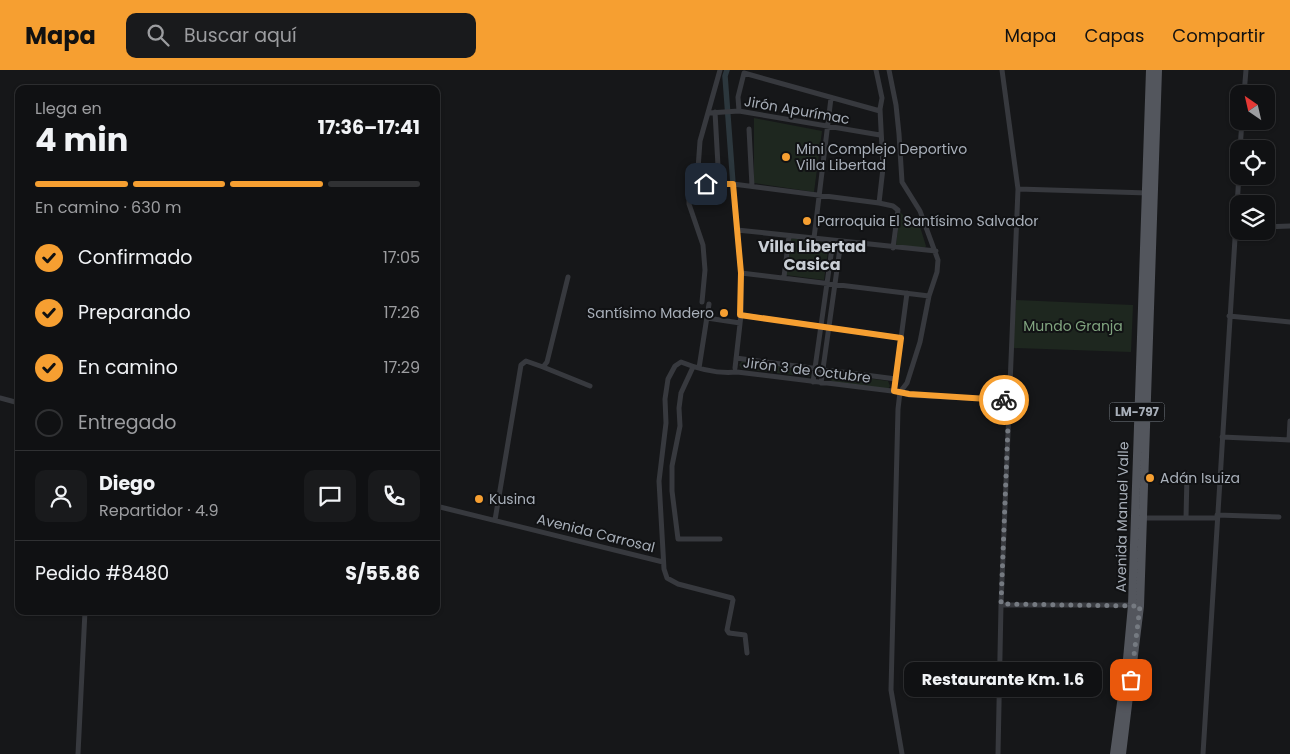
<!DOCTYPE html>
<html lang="es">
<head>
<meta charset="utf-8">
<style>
  :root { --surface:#101113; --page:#191a1c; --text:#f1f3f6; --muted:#9c9da0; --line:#303133; --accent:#f69f31 }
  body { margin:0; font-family:Poppins,sans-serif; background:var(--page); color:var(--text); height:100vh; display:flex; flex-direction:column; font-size:19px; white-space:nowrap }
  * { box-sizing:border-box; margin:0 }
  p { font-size:16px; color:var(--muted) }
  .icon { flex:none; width:28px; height:28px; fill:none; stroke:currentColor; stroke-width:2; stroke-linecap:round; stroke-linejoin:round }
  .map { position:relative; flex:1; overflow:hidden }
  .details { position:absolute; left:15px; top:15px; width:425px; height:530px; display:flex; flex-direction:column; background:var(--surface); border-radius:10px; box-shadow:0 1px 4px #0004,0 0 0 1px var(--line) }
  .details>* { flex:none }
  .needle { width:32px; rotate:326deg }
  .buttons { position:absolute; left:1230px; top:15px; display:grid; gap:10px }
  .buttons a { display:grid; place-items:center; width:45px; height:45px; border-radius:10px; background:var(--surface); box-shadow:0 1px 4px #0004,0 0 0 1px var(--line); font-size:25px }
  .pin { position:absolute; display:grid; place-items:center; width:42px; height:42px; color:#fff; margin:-21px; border-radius:10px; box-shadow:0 2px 8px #0006 }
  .courier { position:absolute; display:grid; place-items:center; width:50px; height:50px; margin:-25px; border:4px solid #f69f31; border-radius:50%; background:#fff; color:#222; box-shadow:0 1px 6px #0007 }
  .bubble { position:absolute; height:35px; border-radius:10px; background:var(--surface); box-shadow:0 1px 4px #0004,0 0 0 1px var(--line); font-size:16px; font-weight:700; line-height:35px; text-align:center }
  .overview em { font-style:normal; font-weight:700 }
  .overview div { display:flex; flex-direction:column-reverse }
  .overview { display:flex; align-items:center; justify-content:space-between; height:85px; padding:0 20px }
  h1 { font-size:32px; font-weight:700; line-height:38px }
  .bar { display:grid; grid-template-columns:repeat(4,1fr); gap:8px 5px; align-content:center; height:60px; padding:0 20px }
  .bar i { height:6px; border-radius:4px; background:var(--line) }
  .bar .on { background:var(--accent) }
  .bar p { grid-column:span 4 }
  .line { display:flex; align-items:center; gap:12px; padding:0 20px; border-top:1px solid var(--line) }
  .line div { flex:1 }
  .round { display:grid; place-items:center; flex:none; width:52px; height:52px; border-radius:10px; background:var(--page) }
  ol { padding:0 20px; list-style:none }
  li { display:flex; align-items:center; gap:15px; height:55px }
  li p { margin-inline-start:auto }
  li .icon { padding:5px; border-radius:50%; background:var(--accent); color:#111; stroke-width:4 }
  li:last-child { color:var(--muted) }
  li i { width:28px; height:28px; border:2px solid var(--line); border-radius:50% }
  header { display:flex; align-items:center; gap:30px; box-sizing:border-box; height:70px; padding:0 25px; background:var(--accent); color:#111 }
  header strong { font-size:24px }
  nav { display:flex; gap:28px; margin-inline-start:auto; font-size:18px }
  .search { width:350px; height:45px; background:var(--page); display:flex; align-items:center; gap:12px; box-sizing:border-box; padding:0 18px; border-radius:10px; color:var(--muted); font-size:19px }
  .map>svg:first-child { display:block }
  .green { fill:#1e271f }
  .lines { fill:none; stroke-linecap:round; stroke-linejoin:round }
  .canal { stroke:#2c373d; stroke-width:5.5 }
  .minor { stroke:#37393e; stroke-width:5 }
  .primary { stroke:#53565d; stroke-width:8 }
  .done { stroke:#757a81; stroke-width:5; stroke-dasharray:0 9 }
  .route { stroke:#f69f31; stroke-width:6 }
  .poi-dot { fill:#f69f31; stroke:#111214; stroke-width:2 }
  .labels { text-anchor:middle; stroke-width:4; stroke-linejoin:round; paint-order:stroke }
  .shield { fill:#111214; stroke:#7b8088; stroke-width:1 }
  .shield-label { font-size:12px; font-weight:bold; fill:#a8afb9 }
  .street-label { font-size:14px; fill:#a8afb9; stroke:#111214 }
  .poi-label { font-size:14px; fill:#a8afb9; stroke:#111214; text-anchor:start }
  .park-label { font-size:14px; fill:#80a47f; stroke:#111214 }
  .quarter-label { font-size:16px; font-weight:bold; fill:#c9ced5; stroke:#111214 }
</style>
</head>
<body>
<header>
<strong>Mapa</strong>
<div class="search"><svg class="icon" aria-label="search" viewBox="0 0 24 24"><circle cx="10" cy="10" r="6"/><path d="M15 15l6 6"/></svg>Buscar aquí</div>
<nav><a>Mapa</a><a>Capas</a><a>Compartir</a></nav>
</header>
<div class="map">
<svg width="1290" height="684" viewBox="0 0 1290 684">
  <rect width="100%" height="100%" fill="#161719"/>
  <path class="green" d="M754,48L822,61L814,122L754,113Z
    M900,142L910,152L917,147L926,176L925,178L896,175Z
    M791,168L829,173L824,210L786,205Z
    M1016,230L1133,235L1131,282L1013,278Z
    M742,291L808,300L811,303L810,307L742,299L739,295Z
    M828,303L888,311L890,316L888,319L834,312L827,308Z"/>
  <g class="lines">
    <path class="canal" d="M727,0L725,6L733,114"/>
    <path class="minor" d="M876,0L882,28L880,39L883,98L879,133
      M889,0L896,35L899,64L902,112L920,141L938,190L937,202L929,226L920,272L907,313L900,322L898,339L891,620L902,684
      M1244,24L1246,0
      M739,41L738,27L744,3L880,41
      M715,42L719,114
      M709,43L739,41L880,65
      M749,59L752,116
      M1240,79L1242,51
      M733,114L741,203V245L735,298
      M694,115L733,114L879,133L893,136L898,140L893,178
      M1018,119L1148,123
      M1266,157L1290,156
      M737,160L936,181
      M814,168L831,28
      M741,203L929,226
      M784,207L789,166
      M702,232L705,200L703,175L689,134V124L694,113L698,99L700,71L720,0
      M741,245L901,268
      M1229,246L1290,252
      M707,248L740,253
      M736,288L896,309
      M543,297L590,316
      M693,297L681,323L679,338L680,356L672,396V421L678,469H720
      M699,298L709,234
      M813,312L833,171
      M821,313L841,171
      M894,321L907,223
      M0,328L19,333
      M1222,367L1290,370
      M1289,370L1290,351
      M436,436L663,492
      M1217,445L1279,447
      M1143,448H1217
      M1186,448L1187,405
      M495,450L521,295L526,291L543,297L547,292L568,207
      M1001,535H1135
      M747,583L745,565L729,563L727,560L733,530L732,528L678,514L667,508L664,499L659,411L666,353L665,329L668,309L675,296L681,292C698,299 718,304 737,302L900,322L909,325L1009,330
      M78,684L85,541
      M998,684L1001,535L1018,119L1002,0
      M1203,684L1239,104"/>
    <path class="primary" d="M1114,684L1127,589L1132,535L1150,0
      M1122,684L1140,536L1158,0"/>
  </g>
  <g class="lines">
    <path class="done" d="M1004,330H1009L1001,534L1140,536L1131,610"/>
    <path class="route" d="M706,114H733L741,203L740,245L901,268L894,321L909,324L1004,330"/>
  </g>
  <g class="poi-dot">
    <circle cx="786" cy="87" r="5"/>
    <circle cx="807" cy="151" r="5"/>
    <circle cx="724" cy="243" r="5"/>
    <circle cx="1150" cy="408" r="5"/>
    <circle cx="479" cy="429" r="5"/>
  </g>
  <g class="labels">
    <rect class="shield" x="1109.5" y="332.5" width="55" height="19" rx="4"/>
    <g class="shield-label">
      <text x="1137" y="346">LM-797</text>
    </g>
    <g class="street-label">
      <text transform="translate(797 40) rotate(10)" y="5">Jirón Apurímac</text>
      <text transform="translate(807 300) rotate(7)" y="5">Jirón 3 de Octubre</text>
      <text transform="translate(1122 447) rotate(-89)" y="5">Avenida Manuel Valle</text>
      <text transform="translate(596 463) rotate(14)" y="5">Avenida Carrosal</text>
    </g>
    <g class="poi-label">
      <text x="796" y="84">Mini Complejo Deportivo<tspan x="796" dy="16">Villa Libertad</tspan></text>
      <text x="817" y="156">Parroquia El Santísimo Salvador</text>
      <text x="714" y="248" text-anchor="end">Santísimo Madero</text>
      <text x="1160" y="413">Adán Isuiza</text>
      <text x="489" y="434">Kusina</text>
    </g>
    <g class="park-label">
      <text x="1073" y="261">Mundo Granja</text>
    </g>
    <g class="quarter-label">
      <text x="812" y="182">Villa Libertad<tspan x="812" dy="18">Casica</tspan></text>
    </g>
  </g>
</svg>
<div class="buttons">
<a><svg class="needle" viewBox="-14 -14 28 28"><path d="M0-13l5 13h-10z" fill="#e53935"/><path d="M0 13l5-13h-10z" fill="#9c9da0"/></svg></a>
<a><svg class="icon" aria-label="locate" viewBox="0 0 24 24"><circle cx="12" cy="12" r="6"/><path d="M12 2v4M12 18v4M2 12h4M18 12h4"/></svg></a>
<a><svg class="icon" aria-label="layers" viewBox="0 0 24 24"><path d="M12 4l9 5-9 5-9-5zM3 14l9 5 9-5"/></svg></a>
</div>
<div class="pin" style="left:1131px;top:610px;background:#ea580c"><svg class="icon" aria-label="bag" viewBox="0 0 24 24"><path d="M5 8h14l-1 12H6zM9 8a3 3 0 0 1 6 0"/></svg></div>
<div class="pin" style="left:706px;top:114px;background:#1f2937"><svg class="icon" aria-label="home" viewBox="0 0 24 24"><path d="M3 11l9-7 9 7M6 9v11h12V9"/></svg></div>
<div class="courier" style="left:1004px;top:330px"><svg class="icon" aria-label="bike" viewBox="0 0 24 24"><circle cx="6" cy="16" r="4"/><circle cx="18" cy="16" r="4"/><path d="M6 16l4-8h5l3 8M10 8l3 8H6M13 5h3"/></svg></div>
<div class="bubble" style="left:904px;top:592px;width:198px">Restaurante Km. 1.6</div>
<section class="details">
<div class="overview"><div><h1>4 min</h1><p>Llega en</p></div><em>17:36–17:41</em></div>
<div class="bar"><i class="on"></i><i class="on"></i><i class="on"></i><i></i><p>En camino · 630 m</p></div>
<ol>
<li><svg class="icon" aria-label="check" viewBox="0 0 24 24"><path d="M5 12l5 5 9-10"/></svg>Confirmado<p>17:05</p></li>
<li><svg class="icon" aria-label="check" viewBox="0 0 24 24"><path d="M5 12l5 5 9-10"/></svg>Preparando<p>17:26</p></li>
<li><svg class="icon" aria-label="check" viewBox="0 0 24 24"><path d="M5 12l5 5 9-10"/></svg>En camino<p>17:29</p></li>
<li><i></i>Entregado</li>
</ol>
<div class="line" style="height:90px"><a class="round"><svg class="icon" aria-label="person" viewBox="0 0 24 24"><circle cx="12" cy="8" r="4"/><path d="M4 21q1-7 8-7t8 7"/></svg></a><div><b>Diego</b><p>Repartidor · 4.9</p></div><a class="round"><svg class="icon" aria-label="chat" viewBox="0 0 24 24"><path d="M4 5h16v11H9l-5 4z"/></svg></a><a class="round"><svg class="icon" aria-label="phone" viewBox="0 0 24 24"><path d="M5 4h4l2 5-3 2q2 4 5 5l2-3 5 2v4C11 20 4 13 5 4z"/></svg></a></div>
<div class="line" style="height:65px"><div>Pedido #8480</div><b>S/55.86</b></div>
</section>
</div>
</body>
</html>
